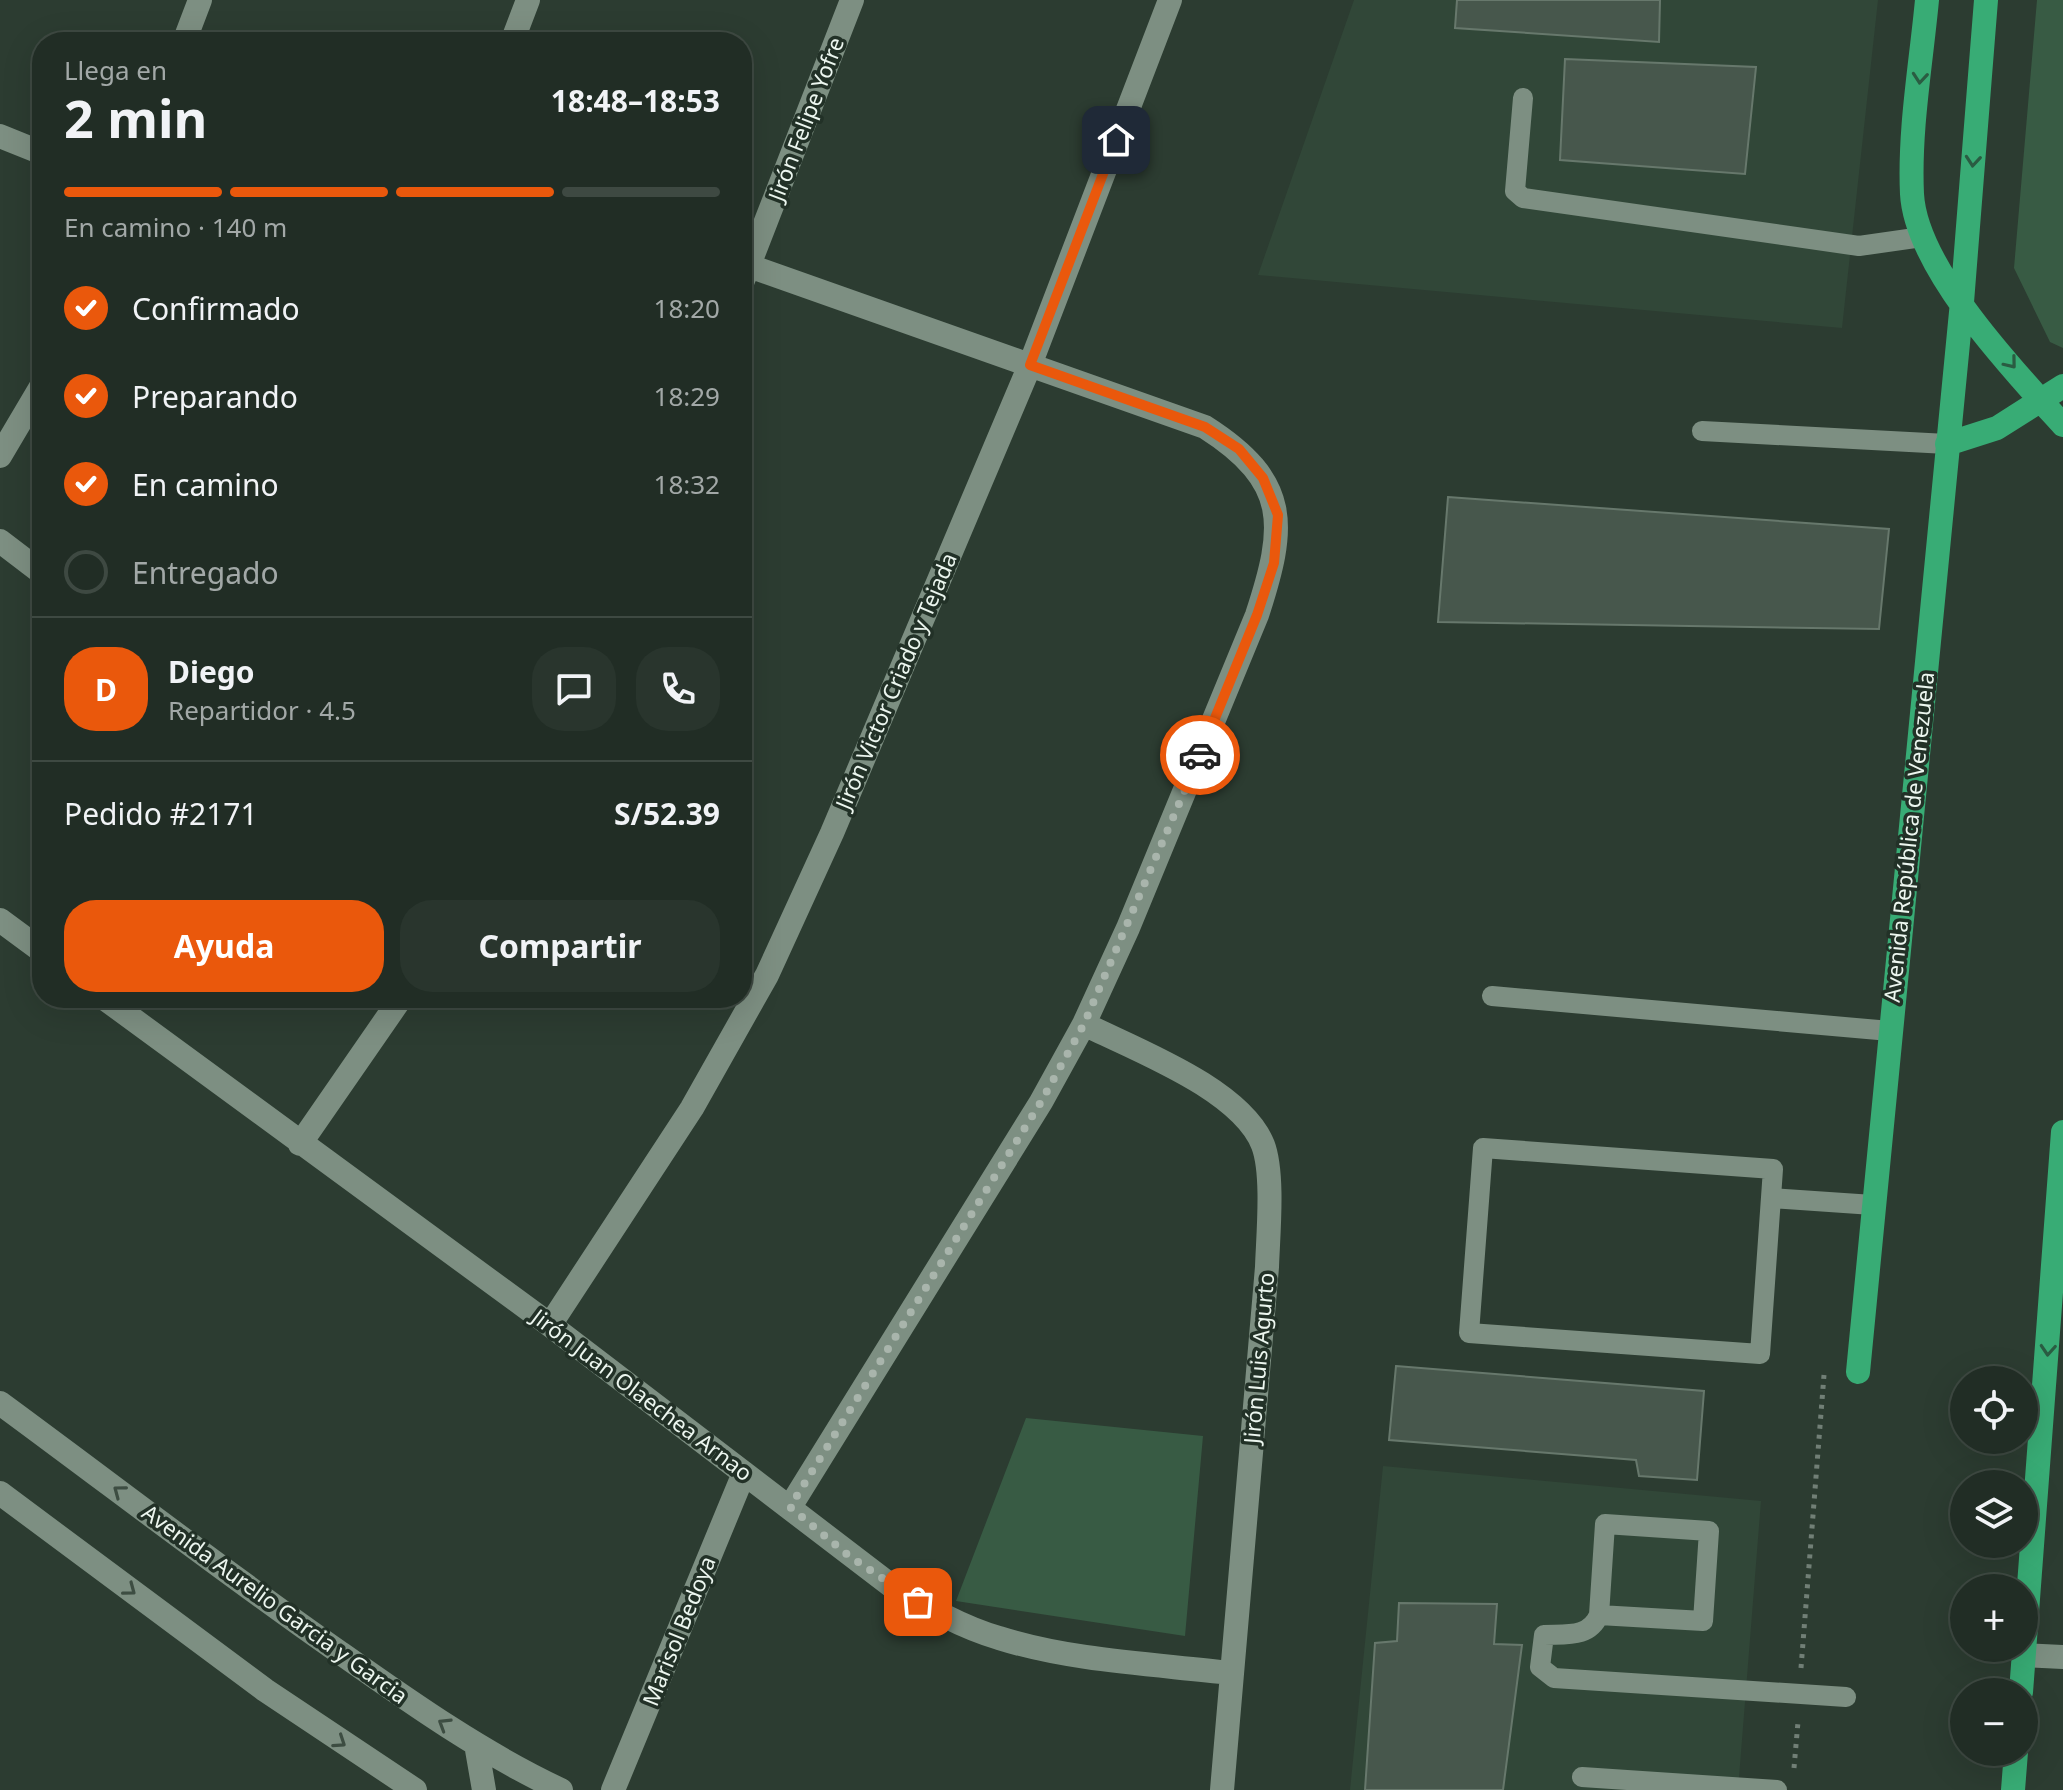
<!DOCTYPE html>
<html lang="es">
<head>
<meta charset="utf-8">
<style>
  :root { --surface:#212d25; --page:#29352d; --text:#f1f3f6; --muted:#a2a8a7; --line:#3e4942; --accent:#ea580c }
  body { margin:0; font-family:"Noto Sans",sans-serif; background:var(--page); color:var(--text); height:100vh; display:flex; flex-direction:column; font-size:30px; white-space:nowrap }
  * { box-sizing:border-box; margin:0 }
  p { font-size:26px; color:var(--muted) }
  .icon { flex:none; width:44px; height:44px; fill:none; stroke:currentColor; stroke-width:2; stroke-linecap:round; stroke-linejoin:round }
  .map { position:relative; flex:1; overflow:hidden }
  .sheet { position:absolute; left:32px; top:32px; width:720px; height:976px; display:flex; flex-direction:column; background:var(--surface); border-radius:32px; box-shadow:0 8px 32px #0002,0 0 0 2px var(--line) }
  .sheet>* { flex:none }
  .buttons { position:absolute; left:1950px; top:1366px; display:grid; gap:16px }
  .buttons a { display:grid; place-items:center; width:88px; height:88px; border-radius:50%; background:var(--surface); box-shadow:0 8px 32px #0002,0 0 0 2px var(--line); font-size:40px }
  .pin { position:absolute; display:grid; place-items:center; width:68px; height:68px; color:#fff; margin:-34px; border-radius:16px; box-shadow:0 4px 12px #0006 }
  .courier { position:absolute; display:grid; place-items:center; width:80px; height:80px; margin:-40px; border:6px solid #ea580c; border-radius:50%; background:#fff; color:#222; box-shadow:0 2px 10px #0007 }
  .overview em { font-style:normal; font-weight:700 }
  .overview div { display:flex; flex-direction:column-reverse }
  .overview { display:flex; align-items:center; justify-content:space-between; height:136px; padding:0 32px }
  h1 { font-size:52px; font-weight:700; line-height:60px }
  .bar { display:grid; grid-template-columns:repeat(4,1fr); gap:12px 8px; align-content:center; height:96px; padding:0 32px }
  .bar i { height:10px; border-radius:6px; background:var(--line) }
  .bar .selected { background:var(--accent) }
  .bar p { grid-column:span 4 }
  .line { display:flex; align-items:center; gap:20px; padding:0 32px; border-top:2px solid var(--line) }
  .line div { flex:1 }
  .round { display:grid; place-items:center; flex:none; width:84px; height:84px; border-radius:32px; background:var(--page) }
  ol { padding:0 32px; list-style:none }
  li { display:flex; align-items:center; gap:24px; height:88px }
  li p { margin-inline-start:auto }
  li .icon { padding:8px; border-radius:50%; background:var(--accent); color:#fff; stroke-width:4 }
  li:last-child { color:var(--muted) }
  li i { width:44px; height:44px; border:4px solid var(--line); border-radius:50% }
  .button { display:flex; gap:16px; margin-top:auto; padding:16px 32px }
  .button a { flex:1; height:92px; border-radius:32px; background:var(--accent); color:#fff; font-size:32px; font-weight:700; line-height:92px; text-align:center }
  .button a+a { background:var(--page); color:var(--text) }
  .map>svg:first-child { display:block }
  .built { fill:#314738 }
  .green { fill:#385b44 }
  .building { fill:#47574c; stroke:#67786c; stroke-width:2 }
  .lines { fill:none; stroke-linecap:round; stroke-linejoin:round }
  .path { stroke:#717f76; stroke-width:5; stroke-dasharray:4 6; stroke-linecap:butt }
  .lane { stroke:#7d8f82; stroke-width:20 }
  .street { stroke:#7d8f82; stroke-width:24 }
  .secondary { stroke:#7d8f82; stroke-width:24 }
  .primary { stroke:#38ac75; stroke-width:24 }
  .oneway { stroke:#2a5c42 }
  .oneway2 { stroke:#3d4d42 }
  .done { stroke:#a9b5ac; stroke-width:8; stroke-dasharray:0 14.4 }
  .route { stroke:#ea580c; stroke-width:10 }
  .labels { text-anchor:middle; stroke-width:7; stroke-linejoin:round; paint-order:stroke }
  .street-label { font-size:22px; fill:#ecf6ef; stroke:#223127 }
</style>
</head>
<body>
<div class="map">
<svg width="2063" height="1790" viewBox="0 0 2063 1790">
  <rect width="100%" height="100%" fill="#2c3c31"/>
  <path class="built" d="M1354,0H1878L1842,328L1258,275Z
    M1383,1466L1761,1501L1738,1790H1350Z"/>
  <path class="green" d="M2037,0H2063V348L2050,342L2014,268Z
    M1026,1418L1203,1436L1185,1636L956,1601Z"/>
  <path class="building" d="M1457,0H1660L1659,42L1455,28Z
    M1565,59L1756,67L1745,174L1560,160Z
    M1448,497L1889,529L1879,629L1438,622Z
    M1396,1366L1704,1391L1697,1480L1639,1476L1636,1460L1389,1440Z
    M1399,1603L1497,1604L1494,1644L1522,1645L1503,1790H1365L1375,1643L1397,1641Z"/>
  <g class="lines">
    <path class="path" d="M1801,1668L1824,1375
      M1794,1768L1798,1722"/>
    <path class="lane" d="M1523,98L1515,191L1523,198L1859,246L1922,237
      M1702,431L1947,444
      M1492,996L1890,1031
      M1483,1148L1773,1169L1760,1354L1469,1333Z
      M1771,1198L1873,1205
      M1599,1615L1703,1621L1709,1531L1605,1524L1599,1615C1589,1638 1567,1634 1544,1635L1540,1667L1554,1678L1846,1697
      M1582,1777L1777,1790"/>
    <path class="street" d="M184,42L200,0
      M512,42L528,0
      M0,136L42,153
      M749,266L1205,427C1291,482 1286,526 1257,615L1128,928L1084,1024L1041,1102L790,1507
      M742,283L852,0
      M0,456L42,385
      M0,541L42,573
      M0,920L42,951
      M104,998L550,1325L893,1587C927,1607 961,1627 999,1638C1072,1661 1154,1664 1230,1673
      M1084,1024C1136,1050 1241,1089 1263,1145C1274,1174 1268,1236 1267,1267L1222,1790
      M300,1144L401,998
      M550,1325L692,1108L767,975L832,833L1030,365L1170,0
      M2024,1655L2063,1657
      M613,1790L744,1473"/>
    <path class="secondary" d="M0,1403C113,1486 224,1572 339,1652C410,1702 482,1753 561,1790
      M0,1493L265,1690L415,1790
      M476,1744L484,1790"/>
    <path class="primary" d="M1927,0C1921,64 1909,130 1912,194C1916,268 2014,371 2063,425
      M1947,444L1997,428L2063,386
      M1858,1372L1962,302L1986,0
      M2021,1692L2063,1132
      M2013,1790L2016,1752"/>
  </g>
  <defs><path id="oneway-chevron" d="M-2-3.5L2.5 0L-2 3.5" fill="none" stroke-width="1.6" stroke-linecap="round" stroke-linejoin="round" transform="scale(2)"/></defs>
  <g class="oneway">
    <use href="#oneway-chevron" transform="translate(1920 78) rotate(95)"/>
    <use href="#oneway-chevron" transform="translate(1973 161) rotate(95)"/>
    <use href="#oneway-chevron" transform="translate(2011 363) rotate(51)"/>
    <use href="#oneway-chevron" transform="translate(2048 1350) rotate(94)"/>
  </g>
  <g class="oneway2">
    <use href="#oneway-chevron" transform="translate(119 1491) rotate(-143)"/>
    <use href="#oneway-chevron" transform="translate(130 1590) rotate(37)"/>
    <use href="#oneway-chevron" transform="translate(444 1724) rotate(-148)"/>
    <use href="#oneway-chevron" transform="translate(340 1742) rotate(34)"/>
  </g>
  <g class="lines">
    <path class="done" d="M918,1602L849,1556L790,1507L1041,1102L1084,1024L1200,755"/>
    <path class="route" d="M1116,140L1030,365L1205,427L1239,449L1263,478L1278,515L1274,563L1257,615L1200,755"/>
  </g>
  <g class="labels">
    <g class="street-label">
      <text transform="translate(806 119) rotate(-69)" y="8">Jirón Felipe Yofre</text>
      <text transform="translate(896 681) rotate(-67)" y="8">Jirón Victor Criado y Tejada</text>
      <text transform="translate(1909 837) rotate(-84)" y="8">Avenida República de Venezuela</text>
      <text transform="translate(1259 1358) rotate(-85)" y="8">Jirón Luis Agurto</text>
      <text transform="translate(642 1395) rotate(37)" y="8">Jirón Juan Olaechea Arnao</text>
      <text transform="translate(275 1604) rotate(36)" y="8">Avenida Aurelio Garcia y Garcia</text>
      <text transform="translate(679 1631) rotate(-68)" y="8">Marisol Bedoya</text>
    </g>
  </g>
</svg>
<div class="buttons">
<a><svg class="icon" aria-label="locate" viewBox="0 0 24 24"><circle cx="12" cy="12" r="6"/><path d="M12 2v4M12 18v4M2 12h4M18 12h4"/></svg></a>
<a><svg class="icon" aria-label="layers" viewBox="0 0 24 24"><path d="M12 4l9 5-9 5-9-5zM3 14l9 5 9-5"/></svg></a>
<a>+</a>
<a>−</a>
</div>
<div class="pin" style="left:918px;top:1602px;background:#ea580c"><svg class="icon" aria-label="bag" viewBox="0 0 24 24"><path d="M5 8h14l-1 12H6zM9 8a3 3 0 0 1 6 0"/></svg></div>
<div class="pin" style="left:1116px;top:140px;background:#1f2937"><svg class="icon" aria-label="home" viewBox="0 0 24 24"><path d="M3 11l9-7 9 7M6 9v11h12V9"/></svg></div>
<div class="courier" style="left:1200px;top:755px"><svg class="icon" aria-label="car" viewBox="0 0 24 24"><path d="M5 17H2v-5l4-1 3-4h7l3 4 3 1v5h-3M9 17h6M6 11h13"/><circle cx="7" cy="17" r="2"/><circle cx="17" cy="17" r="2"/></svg></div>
<section class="sheet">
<div class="overview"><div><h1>2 min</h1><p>Llega en</p></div><em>18:48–18:53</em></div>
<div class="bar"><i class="selected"></i><i class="selected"></i><i class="selected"></i><i></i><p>En camino · 140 m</p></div>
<ol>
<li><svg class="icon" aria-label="check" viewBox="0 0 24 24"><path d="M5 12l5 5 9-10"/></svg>Confirmado<p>18:20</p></li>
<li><svg class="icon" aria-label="check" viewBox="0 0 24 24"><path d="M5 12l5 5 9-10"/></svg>Preparando<p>18:29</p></li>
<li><svg class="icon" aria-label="check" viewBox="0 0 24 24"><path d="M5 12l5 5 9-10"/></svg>En camino<p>18:32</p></li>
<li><i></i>Entregado</li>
</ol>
<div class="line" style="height:144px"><b class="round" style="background:var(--accent);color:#fff">D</b><div><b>Diego</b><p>Repartidor · 4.5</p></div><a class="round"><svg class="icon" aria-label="chat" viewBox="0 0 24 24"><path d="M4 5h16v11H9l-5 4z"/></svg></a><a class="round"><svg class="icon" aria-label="phone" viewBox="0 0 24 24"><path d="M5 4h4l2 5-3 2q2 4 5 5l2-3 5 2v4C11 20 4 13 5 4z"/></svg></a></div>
<div class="line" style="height:104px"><div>Pedido #2171</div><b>S/52.39</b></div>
<div class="button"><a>Ayuda</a><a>Compartir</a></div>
</section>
</div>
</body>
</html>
